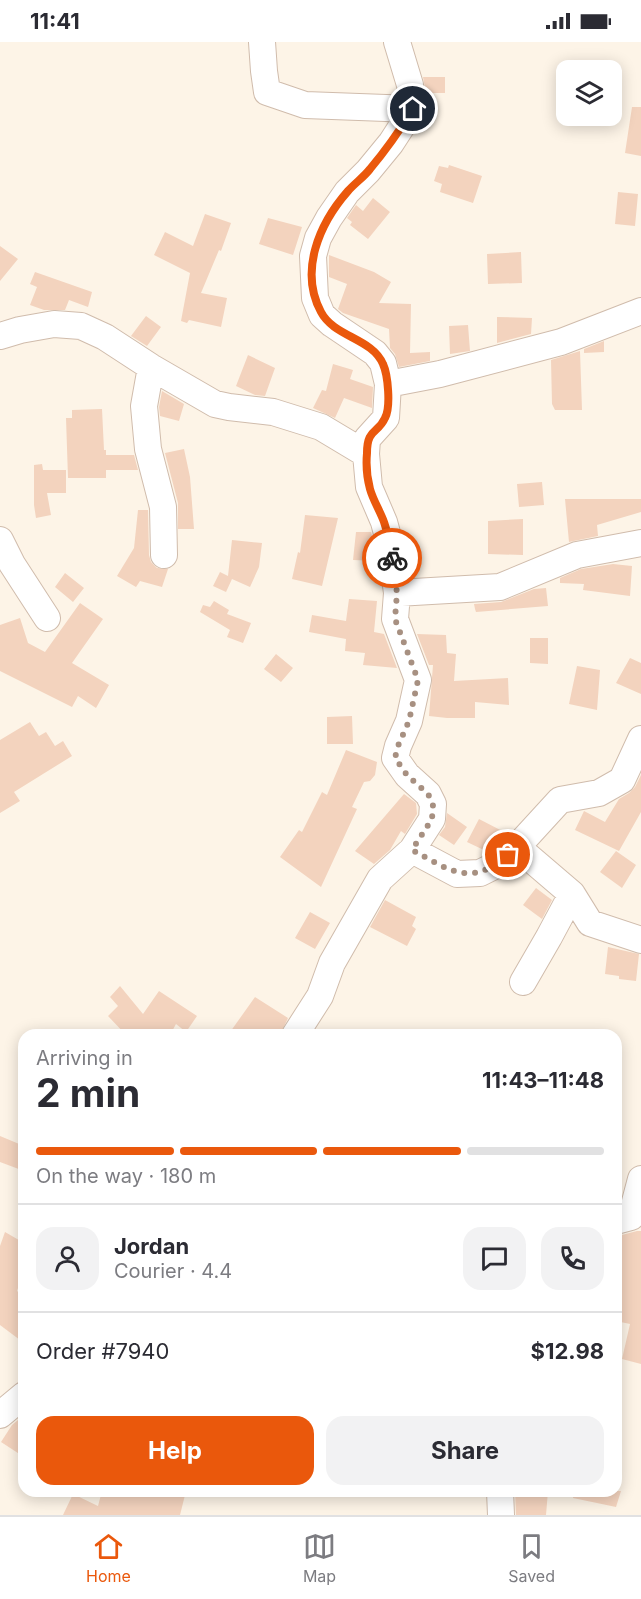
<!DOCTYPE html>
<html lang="en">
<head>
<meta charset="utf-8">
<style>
  :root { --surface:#fff; --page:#f2f2f3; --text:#2b2b33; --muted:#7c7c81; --line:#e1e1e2; --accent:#ea580c }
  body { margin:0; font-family:Inter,sans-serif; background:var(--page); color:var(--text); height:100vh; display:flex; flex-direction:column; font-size:22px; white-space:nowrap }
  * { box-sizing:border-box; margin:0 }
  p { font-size:20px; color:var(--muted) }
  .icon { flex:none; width:33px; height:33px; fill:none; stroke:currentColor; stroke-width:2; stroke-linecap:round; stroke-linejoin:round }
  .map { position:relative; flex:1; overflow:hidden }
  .sheet { position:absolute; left:18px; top:987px; width:604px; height:468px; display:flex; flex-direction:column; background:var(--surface); border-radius:18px; box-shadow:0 3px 15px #0003 }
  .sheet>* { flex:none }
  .tools { position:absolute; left:556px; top:18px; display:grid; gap:12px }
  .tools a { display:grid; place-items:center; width:66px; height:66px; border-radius:12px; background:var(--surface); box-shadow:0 3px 15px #0003; font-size:30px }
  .pin { position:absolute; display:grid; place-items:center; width:51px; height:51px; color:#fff; margin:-26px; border:3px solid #fff; border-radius:50%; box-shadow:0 2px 6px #0007 }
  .courier { position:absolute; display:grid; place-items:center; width:60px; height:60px; margin:-30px; border:4px solid #ea580c; border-radius:50%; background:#fff; color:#222; box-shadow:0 2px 8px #0007 }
  .headline em { font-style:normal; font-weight:700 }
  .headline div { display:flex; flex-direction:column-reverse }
  .headline { display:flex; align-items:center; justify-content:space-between; height:102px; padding:0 18px }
  h1 { font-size:39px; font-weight:700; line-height:45px }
  .bar { display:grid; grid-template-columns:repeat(4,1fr); gap:9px 6px; align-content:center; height:72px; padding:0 18px }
  .bar i { height:8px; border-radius:4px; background:var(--line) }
  .bar .on { background:var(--accent) }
  .bar p { grid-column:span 4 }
  .line { display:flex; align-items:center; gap:15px; padding:0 18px; border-top:2px solid var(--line) }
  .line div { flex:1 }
  .round { display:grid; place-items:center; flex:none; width:63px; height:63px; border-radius:18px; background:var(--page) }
  .primary-button { display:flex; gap:12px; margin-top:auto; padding:12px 18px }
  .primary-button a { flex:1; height:69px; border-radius:18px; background:var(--accent); color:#fff; font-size:24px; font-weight:700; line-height:69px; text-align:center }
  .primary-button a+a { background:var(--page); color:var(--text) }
  .status { display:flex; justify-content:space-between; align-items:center; height:42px; padding:0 30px; background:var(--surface); direction:ltr }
  .status svg { height:16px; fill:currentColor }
  .menu { display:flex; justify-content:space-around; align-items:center; height:84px; border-top:2px solid var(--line); background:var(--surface); font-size:16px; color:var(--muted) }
  .menu a { display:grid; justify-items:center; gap:3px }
  .menu .on { color:var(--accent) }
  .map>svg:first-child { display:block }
  .building { fill:#f3d3be }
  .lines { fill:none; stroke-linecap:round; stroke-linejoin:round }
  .minor-casing { stroke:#d0bcac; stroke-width:28 }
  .minor { stroke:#fff; stroke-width:26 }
  .done { stroke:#a79081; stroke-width:6; stroke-dasharray:0 10.8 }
  .route { stroke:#ea580c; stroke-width:8 }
</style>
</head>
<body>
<div class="status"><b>11:41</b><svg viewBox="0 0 49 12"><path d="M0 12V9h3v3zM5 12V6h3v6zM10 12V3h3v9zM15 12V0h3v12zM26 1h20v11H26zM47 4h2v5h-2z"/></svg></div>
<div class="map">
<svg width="641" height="1473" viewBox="0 0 641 1473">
  <rect width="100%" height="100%" fill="#fdf4e7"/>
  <path class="building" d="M423,35H445V51H426Z
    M632,65H641V114L625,111Z
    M449,123L482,134L473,161L440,150L442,142L434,139L439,124L448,126Z
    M618,150L638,152L635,184L615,182Z
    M373,156L390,170L368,197L350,183L352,180L347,176L356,163L363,169Z
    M205,172L231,181L221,209L219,208L201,251L227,256L221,285L189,278L187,281L181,279L190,231L154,213L165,190L193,204Z
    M268,176L302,185L293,213L259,202Z
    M0,204L18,217L0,239Z
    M521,210L522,241L488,242L487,212Z
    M329,213L374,230L391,240L379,261L411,262L410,311L430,310V319L399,325L395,312L390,306L389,287L343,271L338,267L347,242L329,235Z
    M35,230L92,250L88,265L69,258L65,268H44L30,263L37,245L30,242Z
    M146,274L161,285L147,304L131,294Z
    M497,275L532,276L531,292L497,301Z
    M468,283L470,309L450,312L449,284Z
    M604,299V310L584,311V307Z
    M580,309L582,368H555L552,362L551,318Z
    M248,313L275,326L265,354L255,353L236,344Z
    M333,322L353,328L350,337L373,345L372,366L344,356L335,376L313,366L322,348L326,349Z
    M162,349L184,362L179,379L160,374L159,365Z
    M102,367L104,408H106V413H134L138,428H106V436H68L66,376H72V368Z
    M184,407L190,435L194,487H178V461L165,411Z
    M42,422L43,428H66V451H47L51,473L36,476L34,463V423Z
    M542,440L544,463L519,465L517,442Z
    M565,457H641V470L597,483L598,494L569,500Z
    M138,468H148L149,513L151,520L157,526L168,527L162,545L140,539L136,545L117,534L134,506Z
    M305,473L338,476L322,544L292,537L298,510L300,511Z
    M523,477V513L488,512V479Z
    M356,490H371L378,519L353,518Z
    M232,498L262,501L259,525L250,545L232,537L226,550L213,544L220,530L228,534Z
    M613,522L632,524L630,554L583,548L584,542L560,541V536L581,527Z
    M65,531L84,546L73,560L55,545Z
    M546,546L548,564L476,570L475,567L474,562L501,560L534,547Z
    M349,557L377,559L374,590L384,592L397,626L363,623L365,611L345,609L346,597L309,590L312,573L346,579Z
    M214,559L229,568L227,572L251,581L243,601L227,595L230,588L200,570L203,563L210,565Z
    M80,561L103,577L72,621L109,643L96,666L78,654L72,665L0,629V583L20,576L28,601L45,610Z
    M417,592L446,593L447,611L456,612L454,639L508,636L509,663L475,660V676H447L429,674L433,623H429Z
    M530,596H548V622L530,621Z
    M276,612L293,626L281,640L264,627Z
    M630,616L641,621V652L616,641Z
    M577,624L600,628L597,668L569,662Z
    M352,674L353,702H327V675Z
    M30,680L39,694L46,690L55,704L63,699L72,714L14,750L20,759L0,771V698Z
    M346,708L377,720L375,733L370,739L364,740L352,765L357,767L321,845L280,815L299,788L302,790L322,750L327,753Z
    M641,733V770L619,809L575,788L584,769L605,780L619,757L629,751L635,745Z
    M404,752L416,761L417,772L405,792L401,789L390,808L374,822L355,809Z
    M447,771L467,785L454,803L439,793L445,785Z
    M479,777L508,792L488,810L467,800Z
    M616,809L636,823L622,846L600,830Z
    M536,846L552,858L542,877L523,863Z
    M385,858L416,875L412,884L416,887L407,904L370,885Z
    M310,870L330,881L315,907L295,896Z
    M608,905L639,912L636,939L619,937V934L605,932Z
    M120,944L143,972L159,949L197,974L186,990L176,982L170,993H126L108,974L118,964L110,955Z
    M255,955L288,976L280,993H228Z
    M0,1094L24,1104V1129L0,1120Z
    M637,1189H641V1322L622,1317L630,1282L616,1279L618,1194Z
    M5,1190L24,1201V1228L17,1249L24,1255V1301L0,1283V1204Z
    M24,1373V1415L1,1400L12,1383Z
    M102,1449H186L180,1473H63L73,1452L98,1464Z
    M515,1449H548L546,1473H516Z
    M574,1449H621L616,1465L573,1456Z"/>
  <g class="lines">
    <defs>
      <path id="minor" d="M262,0L264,29L267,50L305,63L413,67
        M0,294L20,288L54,282L81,284L105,295L151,325L215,362L229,365L273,370L321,385L366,412
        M151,325L144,364L148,407L163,465L164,513
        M388,342L440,332L561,300L641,269
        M0,498L12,522L47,576
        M397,551L500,545L577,513L641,501
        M517,805L572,852L590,881L641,898
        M412,808L457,832L480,831L498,822L517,805L560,758L599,751L622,738L641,697
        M523,940L549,895L572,852
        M295,993L320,954L332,921L380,837L412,808L432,777L433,762L428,752L407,733L395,716L398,704L409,679L418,638L395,577L397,551L391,506L384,480L369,445L366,412L367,397L386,376L388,342L383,321L375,311L332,282L322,273L315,256L313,214L318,196L329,176L347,150L368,129L391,101L413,67L410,43L397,0
        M616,1179L631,1175L641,1137
        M0,1373L24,1353
        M500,1449L501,1473"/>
    </defs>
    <use href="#minor" class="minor-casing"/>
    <use href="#minor" class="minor"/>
  </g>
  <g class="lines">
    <path class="done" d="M392,516L397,551L395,577L418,638L409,679L398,704L395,716L407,733L428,752L433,762L432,777L412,808C450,828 469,846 508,813"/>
    <path class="route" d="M392,516C391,504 388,492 384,480C380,469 373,458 370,447C367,436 366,422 367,411C367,386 378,392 385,376C391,365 388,333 383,322C372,296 334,295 321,270C299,229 319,182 348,149C355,141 364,135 370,127C386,108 400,88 413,67"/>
  </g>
</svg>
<div class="tools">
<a><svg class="icon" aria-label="layers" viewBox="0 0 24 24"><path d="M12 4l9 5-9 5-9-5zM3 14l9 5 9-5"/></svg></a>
</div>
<div class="pin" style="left:508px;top:813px;background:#ea580c"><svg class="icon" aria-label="bag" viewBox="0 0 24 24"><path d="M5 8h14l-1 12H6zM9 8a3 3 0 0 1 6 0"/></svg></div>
<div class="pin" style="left:413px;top:67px;background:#1f2937"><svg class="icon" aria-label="home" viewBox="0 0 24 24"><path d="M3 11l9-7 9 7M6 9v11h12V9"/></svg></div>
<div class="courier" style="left:392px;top:516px"><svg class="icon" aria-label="bike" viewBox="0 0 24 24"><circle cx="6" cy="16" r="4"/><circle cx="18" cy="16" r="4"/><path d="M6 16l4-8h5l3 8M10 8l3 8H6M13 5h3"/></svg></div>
<section class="sheet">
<div class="headline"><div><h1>2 min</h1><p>Arriving in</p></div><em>11:43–11:48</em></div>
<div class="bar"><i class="on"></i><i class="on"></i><i class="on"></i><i></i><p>On the way · 180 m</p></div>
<div class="line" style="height:108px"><a class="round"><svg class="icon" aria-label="person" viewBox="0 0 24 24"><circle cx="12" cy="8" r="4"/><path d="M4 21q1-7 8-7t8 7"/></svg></a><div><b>Jordan</b><p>Courier · 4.4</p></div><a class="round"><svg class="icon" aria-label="chat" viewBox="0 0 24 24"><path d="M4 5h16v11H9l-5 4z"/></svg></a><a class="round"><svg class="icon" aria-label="phone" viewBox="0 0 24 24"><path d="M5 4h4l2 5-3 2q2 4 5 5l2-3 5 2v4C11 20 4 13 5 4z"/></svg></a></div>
<div class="line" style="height:78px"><div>Order #7940</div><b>$12.98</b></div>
<div class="primary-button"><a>Help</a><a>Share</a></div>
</section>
</div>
<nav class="menu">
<a class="on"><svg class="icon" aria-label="home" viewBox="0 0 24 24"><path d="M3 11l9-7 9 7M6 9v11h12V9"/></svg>Home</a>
<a><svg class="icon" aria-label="map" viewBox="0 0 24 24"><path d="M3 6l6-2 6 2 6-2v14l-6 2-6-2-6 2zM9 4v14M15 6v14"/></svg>Map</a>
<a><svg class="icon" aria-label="saved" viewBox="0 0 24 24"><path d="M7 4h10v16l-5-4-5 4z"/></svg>Saved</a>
</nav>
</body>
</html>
